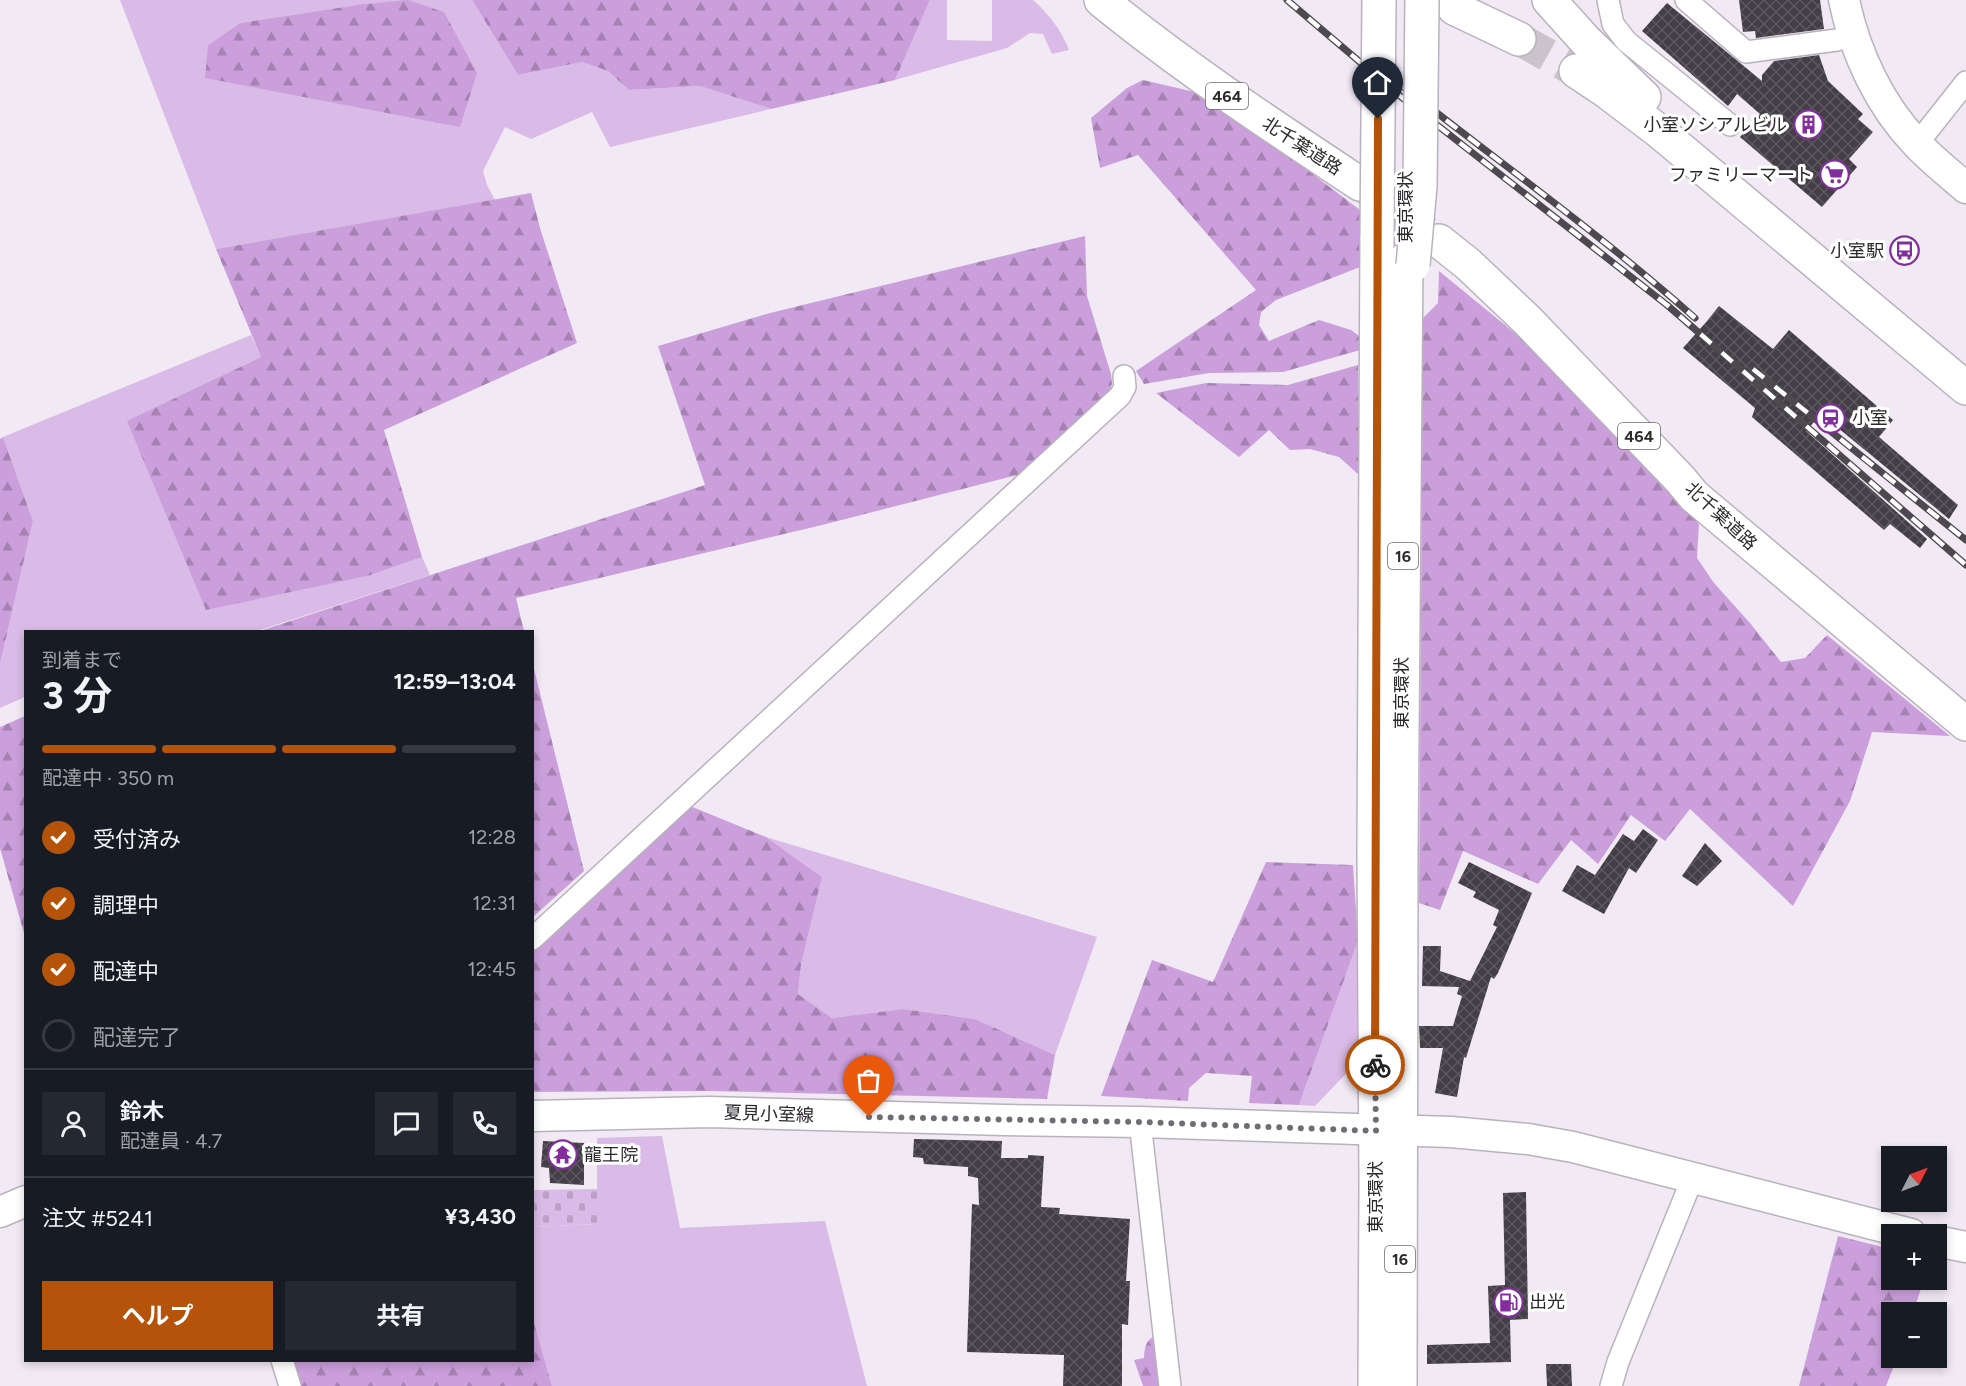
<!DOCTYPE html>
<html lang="ja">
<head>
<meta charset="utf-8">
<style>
  :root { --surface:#171b24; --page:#242831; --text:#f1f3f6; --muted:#9ea1a6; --line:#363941; --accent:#b45309 }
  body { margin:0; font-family:Figtree,"Noto Sans JP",sans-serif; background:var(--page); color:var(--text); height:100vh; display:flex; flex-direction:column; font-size:22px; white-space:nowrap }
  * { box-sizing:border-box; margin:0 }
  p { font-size:20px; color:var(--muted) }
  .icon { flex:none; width:33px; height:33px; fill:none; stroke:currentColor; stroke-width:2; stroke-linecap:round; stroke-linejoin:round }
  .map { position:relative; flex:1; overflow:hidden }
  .sheet { position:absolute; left:24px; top:630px; width:510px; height:732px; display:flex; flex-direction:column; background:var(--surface); border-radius:0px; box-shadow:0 3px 9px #0003 }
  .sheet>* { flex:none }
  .needle { width:39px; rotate:48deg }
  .fabs { position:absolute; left:1881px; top:1146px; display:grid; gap:12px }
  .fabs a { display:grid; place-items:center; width:66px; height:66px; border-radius:0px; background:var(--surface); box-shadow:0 3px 9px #0003; font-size:30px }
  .pin { position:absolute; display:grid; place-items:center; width:51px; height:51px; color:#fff; margin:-62px -26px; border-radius:50% 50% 50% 0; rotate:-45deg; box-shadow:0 0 6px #0007 }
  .pin .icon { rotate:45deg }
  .courier { position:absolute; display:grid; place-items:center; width:60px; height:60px; margin:-30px; border:4px solid #b45309; border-radius:50%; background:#fff; color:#222; box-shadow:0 2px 8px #0007 }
  .overview em { font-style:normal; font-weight:700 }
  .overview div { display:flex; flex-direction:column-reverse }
  .overview { display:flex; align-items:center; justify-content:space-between; height:102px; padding:0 18px }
  h1 { font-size:39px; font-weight:700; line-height:45px }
  .bar { display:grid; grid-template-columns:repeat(4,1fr); gap:9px 6px; align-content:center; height:72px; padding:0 18px }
  .bar i { height:8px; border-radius:4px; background:var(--line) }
  .bar .selected { background:var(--accent) }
  .bar p { grid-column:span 4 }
  .line { display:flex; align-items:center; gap:15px; padding:0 18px; border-top:2px solid var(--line) }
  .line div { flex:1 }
  .round { display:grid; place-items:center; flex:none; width:63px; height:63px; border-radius:0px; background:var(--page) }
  ol { padding:0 18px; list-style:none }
  li { display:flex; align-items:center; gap:18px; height:66px }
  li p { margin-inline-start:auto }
  li .icon { padding:6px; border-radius:50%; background:var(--accent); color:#fff; stroke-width:4 }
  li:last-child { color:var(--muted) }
  li i { width:33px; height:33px; border:3px solid var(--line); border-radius:50% }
  .button { display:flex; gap:12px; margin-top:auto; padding:12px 18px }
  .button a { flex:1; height:69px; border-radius:0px; background:var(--accent); color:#fff; font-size:24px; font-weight:700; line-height:69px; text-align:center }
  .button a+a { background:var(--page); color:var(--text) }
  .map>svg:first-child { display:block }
  .grass { fill:#dabae6; fill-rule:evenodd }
  .forest { fill:url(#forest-firs) }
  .cemetery { fill:url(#cemetery-stones) }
  .building { fill:url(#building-cross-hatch) }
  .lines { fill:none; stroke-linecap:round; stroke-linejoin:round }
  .highway-tunnel { stroke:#cac3cc; stroke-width:33; stroke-dasharray:33 16; stroke-linecap:butt }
  .street-casing { stroke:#b9b2bc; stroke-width:24 }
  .secondary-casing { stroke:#b9b2bc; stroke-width:33 }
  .highway-casing { stroke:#b9b2bc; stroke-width:36 }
  .street { stroke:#fff; stroke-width:21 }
  .secondary { stroke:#fff; stroke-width:30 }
  .highway { stroke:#fff; stroke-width:33 }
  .rail-casing { stroke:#4d494e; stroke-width:7 }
  .rail { stroke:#fff; stroke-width:4.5; stroke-dasharray:14; stroke-linecap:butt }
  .highway-bridge-casing { stroke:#b9b2bc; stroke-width:36; stroke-linecap:butt }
  .highway-bridge { stroke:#fff; stroke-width:33 }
  .done { stroke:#716c73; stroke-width:6; stroke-dasharray:0 10.8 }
  .route { stroke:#b45309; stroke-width:8 }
  .labels { text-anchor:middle; stroke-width:6; stroke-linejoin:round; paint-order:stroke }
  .shield { fill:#fff; stroke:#6b696c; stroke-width:1.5 }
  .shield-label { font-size:16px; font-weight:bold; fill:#2c292d }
  .poi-label { font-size:18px; fill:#2c292d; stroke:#fff; text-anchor:end }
  .street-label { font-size:18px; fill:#2c292d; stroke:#fff }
</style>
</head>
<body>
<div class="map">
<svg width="1966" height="1386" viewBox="0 0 1966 1386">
  <defs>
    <pattern id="forest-firs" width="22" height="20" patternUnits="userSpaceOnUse" patternTransform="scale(1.5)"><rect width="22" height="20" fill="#cb9fdb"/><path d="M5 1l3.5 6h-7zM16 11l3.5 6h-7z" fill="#a582b2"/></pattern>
    <pattern id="cemetery-stones" width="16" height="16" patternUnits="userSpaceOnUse" patternTransform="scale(1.5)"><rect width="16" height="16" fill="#dabae6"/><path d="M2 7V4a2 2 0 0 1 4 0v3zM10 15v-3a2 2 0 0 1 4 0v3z" fill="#bba0c6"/></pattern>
    <pattern id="building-cross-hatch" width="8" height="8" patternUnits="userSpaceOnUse" patternTransform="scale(1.5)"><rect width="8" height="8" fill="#443e47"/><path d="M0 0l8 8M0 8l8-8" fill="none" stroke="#5d585f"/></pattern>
  </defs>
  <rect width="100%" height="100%" fill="#f1e9f4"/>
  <path class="grass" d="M120,0H472L518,75L582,62L608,71L629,90L700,86L771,109L610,147L592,112L531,139L505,127L483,171L487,185L495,200L216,249ZM357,5L208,45L240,23Z
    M930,0H947V40L992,41V0H1033C1048,13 1062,31 1069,50L1052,54L1043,34L1030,33L1007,48L895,80Z
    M251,335L261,357L216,379L371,575L422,557L430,575L257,631L26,632L25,697L0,708V664L33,521L3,437Z
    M766,837L1097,937L1055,1055L975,1019L903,1009L832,1018L798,994L801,965L822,877Z
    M1358,941V1061L1315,1106L1299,1105Z
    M662,1136L680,1228L825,1221L867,1386H552L533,1319V1227L597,1224V1138Z"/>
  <path class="forest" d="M408,0L444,12L477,73L460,127L205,78L208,45L240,23L357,5Z
    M472,0H930L895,80L771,109L700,86L629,90L608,71L582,62L518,75Z
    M1143,80L1203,94L1251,127L1360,210V267L1276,300L1261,312L1259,325L1269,341L1319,320L1351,330L1362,338L1360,350L1283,372L1209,373L1144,384L1136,371L1256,290L1138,155L1100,168L1091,118L1127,88Z
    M531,193L540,228L577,343L384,430L422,557L371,575L206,610L127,421L261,357L216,249Z
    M1085,236L1087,296L1111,374L1112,384L1109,393L1021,474L822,525L516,598L524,631L257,632L705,485L658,346L770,313Z
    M1439,271L1582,388L1699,524L1697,558L1714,583L1750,623L1781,662L1805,658L1827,635L1950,736L1872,732L1850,801L1793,906L1690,809L1665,841L1631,815L1598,864L1571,840L1538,884L1463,851L1440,910L1419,903L1423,318L1438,303Z
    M1358,365L1359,475L1339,457L1310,449L1290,450L1269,430L1239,457L1156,393L1206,383L1288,385Z
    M3,437L33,521L0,664V439Z
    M533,665L584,871L533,917H532Z
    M25,716V937L0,848V727Z
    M690,806L766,837L822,877L801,965L798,994L832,1018L903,1009L975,1019L1055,1055L1047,1099L711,1091L533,1092V952Z
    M1266,862L1353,865L1358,941L1299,1105L1249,1103L1252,1076L1206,1073L1189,1088L1188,1101L1101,1096L1152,960L1213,982Z
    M1838,1236L1891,1249L1892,1280H1924L1913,1312H1892V1358H1897L1886,1386H1799Z
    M533,1319L552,1386H297L289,1361L532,1360Z
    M1159,1334L1165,1386H1143L1134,1360L1144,1358C1145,1345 1146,1339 1159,1334Z"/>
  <path class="cemetery" d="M597,1189V1224L533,1227V1190Z"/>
  <path class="building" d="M1739,0H1820L1824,29L1756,38L1755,31L1743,32Z
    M1667,3L1762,81V75L1774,61L1819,55L1828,81L1863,114L1858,119L1873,132L1849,159L1857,167L1822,207L1740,137L1760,114L1737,94L1728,106L1642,31Z
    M1719,306L1773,349L1789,330L1893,420L1879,437L1958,505L1949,519L1821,414L1806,431L1927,539L1920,548L1890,524L1884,530L1752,417L1755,408L1683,348L1707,321Z
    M1643,829L1658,840L1636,873L1629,868L1604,914L1562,891L1577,865L1595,875L1623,834L1634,841Z
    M1705,843L1722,861L1697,886L1682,876Z
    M1469,862L1532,893L1498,973L1494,979L1491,977L1466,1058L1464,1057L1457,1097L1435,1093L1443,1048H1420L1419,1026H1453L1462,996L1457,994L1459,987L1422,986L1423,946H1441L1440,971L1470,981L1497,927L1493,925L1499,910L1473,897L1476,892L1458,883Z
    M914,1139L1002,1141L1001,1158H1028V1155L1044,1156L1041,1207L1060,1208L1059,1214L1130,1219L1126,1281H1130L1128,1325L1122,1324V1386H1063L1064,1355L967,1352L972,1204L979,1205L978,1178L968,1176V1167L924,1164L923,1158L913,1157Z
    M543,1141L584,1143V1185L550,1183L549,1168L541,1167Z
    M1526,1192L1528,1319L1510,1320L1511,1362L1427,1364V1345L1490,1343L1488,1286L1505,1285L1503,1193Z
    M1546,1364H1571L1572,1386H1547Z"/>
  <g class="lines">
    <path class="highway-tunnel" d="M1519,39L1576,71
      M1360,184L1437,240"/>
    <defs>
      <path id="street" d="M1608,0L1613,24L1626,41L1730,125
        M1686,0L1746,52L1837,40
        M1917,144L1966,82
        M532,939L1120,396L1125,387L1124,376
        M1140,1122L1170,1386
        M282,1360L290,1386
        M1611,1386L1618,1362L1693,1177"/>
      <path id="secondary" d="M1844,0C1855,53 1880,106 1917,144C1932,160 1950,174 1966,188
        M532,1116L710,1112L1005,1120L1140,1122L1451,1132L1528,1139L1573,1147L1911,1234
        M0,1212L26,1201
        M1936,1241L1966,1247"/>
      <path id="highway" d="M1101,0C1183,67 1271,125 1360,184
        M1549,0L1585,40L1644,97
        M1454,8L1519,39
        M1576,71L1606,91L1660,132L1966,388
        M1439,241L1468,264L1527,320L1680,479L1694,496L1966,724
        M1375,1386L1376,1185L1374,851L1377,238
        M1400,1386L1401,853L1406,259"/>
    </defs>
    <use href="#street" class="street-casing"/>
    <use href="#secondary" class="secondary-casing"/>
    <use href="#highway" class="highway-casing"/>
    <use href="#street" class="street"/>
    <use href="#secondary" class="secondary"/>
    <use href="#highway" class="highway"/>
    <defs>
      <path id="rail" d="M1287,0L1400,96L1667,305L1966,565
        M1380,68C1484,152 1595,229 1695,318
        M1753,369L1966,540"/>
    </defs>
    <use href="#rail" class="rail-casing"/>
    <use href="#rail" class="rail"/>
    <defs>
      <path id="highway-bridge" d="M1377,238L1379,0
        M1413,265L1420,186L1422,0"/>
    </defs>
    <use href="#highway-bridge" class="highway-bridge-casing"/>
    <use href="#highway-bridge" class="highway-bridge"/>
  </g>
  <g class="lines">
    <path class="done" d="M869,1117L1140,1122L1376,1131L1375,1065"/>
    <path class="route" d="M1375,1065L1378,119"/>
  </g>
  <defs>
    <symbol id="building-ring" viewBox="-11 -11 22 22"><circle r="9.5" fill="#fff" stroke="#822e9d" stroke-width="1.5"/><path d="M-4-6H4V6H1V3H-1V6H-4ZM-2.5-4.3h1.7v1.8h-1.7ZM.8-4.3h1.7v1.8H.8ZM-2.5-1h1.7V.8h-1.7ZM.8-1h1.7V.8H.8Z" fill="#822e9d"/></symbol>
    <symbol id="supermarket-ring" viewBox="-11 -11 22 22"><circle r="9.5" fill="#fff" stroke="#822e9d" stroke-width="1.5"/><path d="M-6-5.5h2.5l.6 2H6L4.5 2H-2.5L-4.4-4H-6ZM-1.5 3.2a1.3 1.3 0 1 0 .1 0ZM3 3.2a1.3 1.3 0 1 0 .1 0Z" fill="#822e9d"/></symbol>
    <symbol id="bus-ring" viewBox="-11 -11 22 22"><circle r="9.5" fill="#fff" stroke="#822e9d" stroke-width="1.5"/><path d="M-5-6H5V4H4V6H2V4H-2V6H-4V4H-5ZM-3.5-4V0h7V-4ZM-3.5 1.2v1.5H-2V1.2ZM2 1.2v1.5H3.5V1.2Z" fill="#822e9d"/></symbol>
    <symbol id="station-ring" viewBox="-11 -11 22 22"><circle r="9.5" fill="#fff" stroke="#822e9d" stroke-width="1.5"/><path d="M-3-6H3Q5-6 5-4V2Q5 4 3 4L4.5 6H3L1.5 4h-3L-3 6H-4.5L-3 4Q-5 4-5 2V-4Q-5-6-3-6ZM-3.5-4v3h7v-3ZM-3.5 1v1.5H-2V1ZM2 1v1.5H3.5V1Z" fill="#822e9d"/></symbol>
    <symbol id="temple-ring" viewBox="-11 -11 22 22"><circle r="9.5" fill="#fff" stroke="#822e9d" stroke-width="1.5"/><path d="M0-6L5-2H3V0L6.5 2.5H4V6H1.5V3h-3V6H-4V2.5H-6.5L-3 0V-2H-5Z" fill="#822e9d"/></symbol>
    <symbol id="fuel-ring" viewBox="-11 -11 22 22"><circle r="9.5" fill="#fff" stroke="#822e9d" stroke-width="1.5"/><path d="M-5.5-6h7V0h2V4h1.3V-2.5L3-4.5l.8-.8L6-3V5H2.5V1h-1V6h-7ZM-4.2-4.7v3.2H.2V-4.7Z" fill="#822e9d"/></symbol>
  </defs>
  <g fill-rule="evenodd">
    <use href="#building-ring" x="1792" y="108" width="33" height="33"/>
    <use href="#supermarket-ring" x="1818" y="158" width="33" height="33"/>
    <use href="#bus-ring" x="1888" y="234" width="33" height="33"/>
    <use href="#station-ring" x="1814" y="402" width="33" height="33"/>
    <use href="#temple-ring" x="546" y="1138" width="33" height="33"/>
    <use href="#fuel-ring" x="1492" y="1286" width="33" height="33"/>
  </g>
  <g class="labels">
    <g class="shield">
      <rect x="1206" y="83" width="42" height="26" rx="4.5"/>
      <rect x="1618" y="423" width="42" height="26" rx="4.5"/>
      <rect x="1388" y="543" width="30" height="26" rx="4.5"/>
      <rect x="1385" y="1246" width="30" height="26" rx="4.5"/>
    </g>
    <g class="shield-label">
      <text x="1227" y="102">464</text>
      <text x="1639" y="442">464</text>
      <text x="1403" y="562">16</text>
      <text x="1400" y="1265">16</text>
    </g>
    <g class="poi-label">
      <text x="1787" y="131">小室ソシアルビル</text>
      <text x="1813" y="181">ファミリーマート</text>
      <text x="1884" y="257">小室駅</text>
      <text x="1852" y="424" text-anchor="start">小室</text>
      <text x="584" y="1161" text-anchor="start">龍王院</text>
      <text x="1529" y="1308" text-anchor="start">出光</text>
    </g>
    <g class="street-label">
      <text transform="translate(1302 146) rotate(33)" y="6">北千葉道路</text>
      <text transform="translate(1406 207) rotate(-90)" y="6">東京環状</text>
      <text transform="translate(1721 516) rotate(43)" y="6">北千葉道路</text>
      <text transform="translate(1402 693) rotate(-90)" y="6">東京環状</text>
      <text transform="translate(769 1114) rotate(2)" y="6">夏見小室線</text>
      <text transform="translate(1376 1197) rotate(-90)" y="6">東京環状</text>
    </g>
  </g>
</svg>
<div class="fabs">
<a><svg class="needle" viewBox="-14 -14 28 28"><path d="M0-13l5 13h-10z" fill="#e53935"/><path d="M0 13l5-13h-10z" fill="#9ea1a6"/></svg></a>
<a>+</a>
<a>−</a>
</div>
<div class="pin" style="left:869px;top:1117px;background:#ea580c"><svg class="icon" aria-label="bag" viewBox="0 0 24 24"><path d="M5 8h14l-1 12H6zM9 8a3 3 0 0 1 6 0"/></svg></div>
<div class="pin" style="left:1378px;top:119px;background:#1f2937"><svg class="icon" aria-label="home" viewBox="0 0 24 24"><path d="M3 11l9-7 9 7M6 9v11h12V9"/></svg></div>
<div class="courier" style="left:1375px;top:1065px"><svg class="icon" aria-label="bike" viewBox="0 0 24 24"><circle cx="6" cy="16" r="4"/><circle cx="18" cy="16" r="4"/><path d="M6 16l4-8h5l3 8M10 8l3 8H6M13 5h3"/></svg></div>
<section class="sheet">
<div class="overview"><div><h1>3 分</h1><p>到着まで</p></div><em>12:59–13:04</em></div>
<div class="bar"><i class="selected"></i><i class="selected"></i><i class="selected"></i><i></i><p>配達中 · 350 m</p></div>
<ol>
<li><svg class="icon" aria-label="check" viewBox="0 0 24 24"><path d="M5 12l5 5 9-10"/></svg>受付済み<p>12:28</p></li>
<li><svg class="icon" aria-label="check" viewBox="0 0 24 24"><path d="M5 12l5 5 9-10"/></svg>調理中<p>12:31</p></li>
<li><svg class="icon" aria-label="check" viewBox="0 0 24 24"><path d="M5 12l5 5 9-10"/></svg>配達中<p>12:45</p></li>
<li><i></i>配達完了</li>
</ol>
<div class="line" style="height:108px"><a class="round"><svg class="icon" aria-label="person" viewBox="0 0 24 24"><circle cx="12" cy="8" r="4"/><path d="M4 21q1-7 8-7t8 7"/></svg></a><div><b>鈴木</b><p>配達員 · 4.7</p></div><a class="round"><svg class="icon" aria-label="chat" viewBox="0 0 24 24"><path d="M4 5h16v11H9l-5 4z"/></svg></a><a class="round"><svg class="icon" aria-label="phone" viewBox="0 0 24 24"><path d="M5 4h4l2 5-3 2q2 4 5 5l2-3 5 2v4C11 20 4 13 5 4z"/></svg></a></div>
<div class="line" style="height:78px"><div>注文 #5241</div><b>¥3,430</b></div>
<div class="button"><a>ヘルプ</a><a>共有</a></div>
</section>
</div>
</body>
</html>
